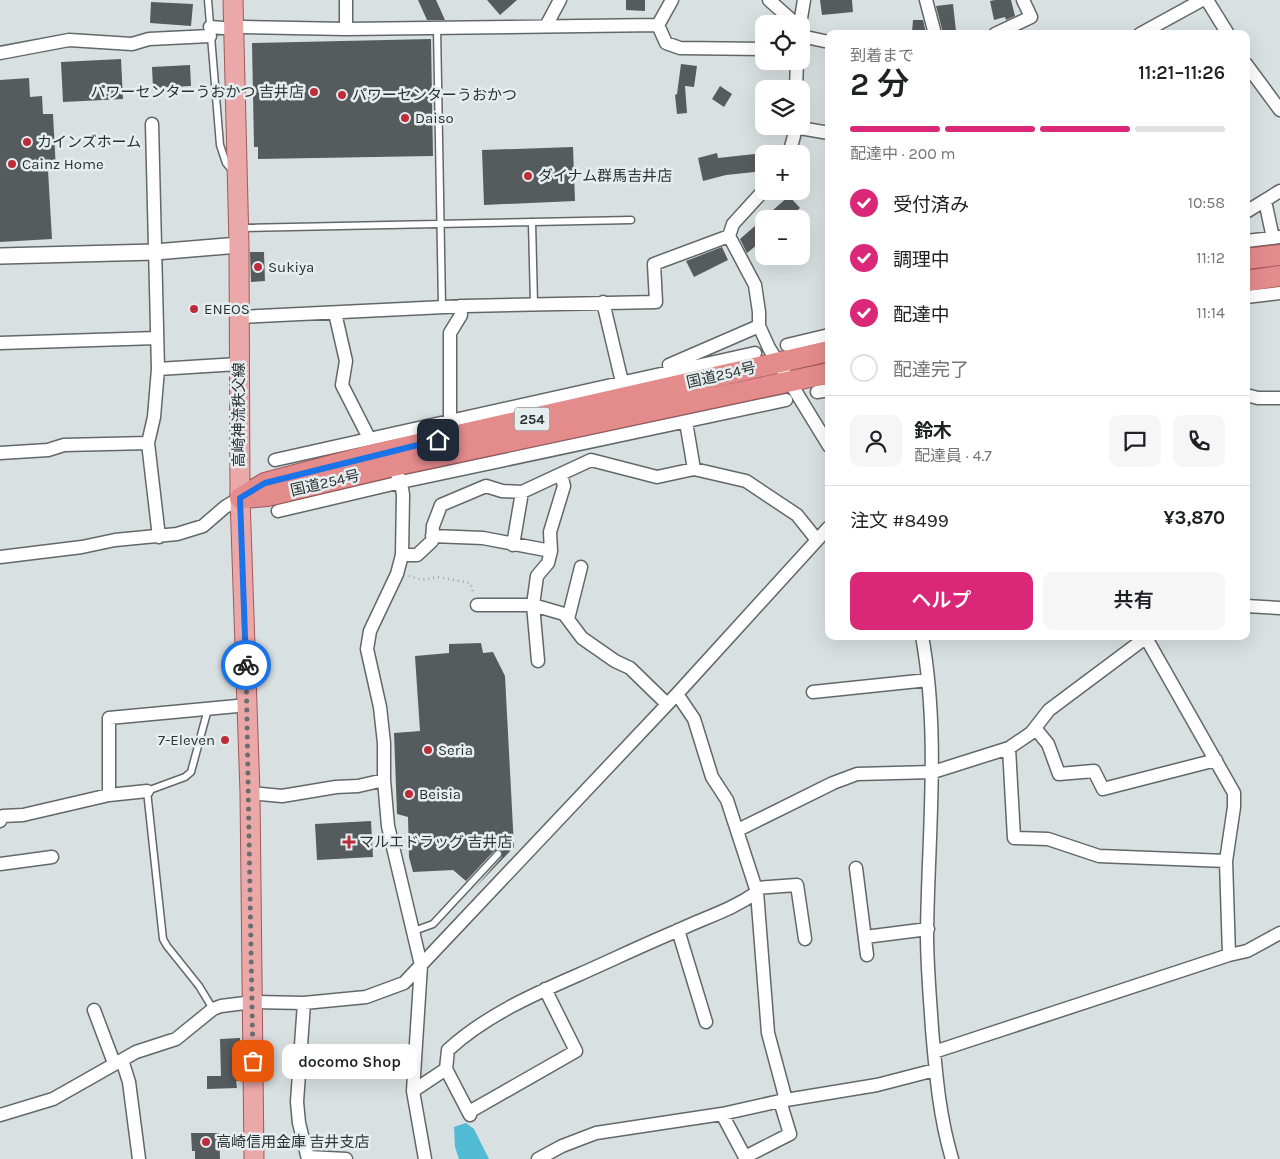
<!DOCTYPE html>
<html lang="ja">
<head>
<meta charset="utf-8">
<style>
  :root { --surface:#fff; --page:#f6f6f6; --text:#202124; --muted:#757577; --line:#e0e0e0; --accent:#db2777 }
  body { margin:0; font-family:Karla,"Noto Sans JP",sans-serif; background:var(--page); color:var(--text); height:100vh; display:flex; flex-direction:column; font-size:19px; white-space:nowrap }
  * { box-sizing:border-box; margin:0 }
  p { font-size:16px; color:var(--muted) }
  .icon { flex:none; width:28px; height:28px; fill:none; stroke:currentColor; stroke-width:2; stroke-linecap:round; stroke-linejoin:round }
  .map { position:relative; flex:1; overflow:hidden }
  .details { position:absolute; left:825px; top:30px; width:425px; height:610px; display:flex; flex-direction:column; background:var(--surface); border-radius:10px; box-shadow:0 5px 20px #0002 }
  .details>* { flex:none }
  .controls { position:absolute; left:755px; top:15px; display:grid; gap:10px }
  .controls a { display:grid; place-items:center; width:55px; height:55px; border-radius:10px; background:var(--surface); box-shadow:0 5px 20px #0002; font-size:25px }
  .pin { position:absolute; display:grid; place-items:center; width:42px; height:42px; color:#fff; margin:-21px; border-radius:10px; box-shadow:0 2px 8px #0006 }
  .courier { position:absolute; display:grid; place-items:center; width:50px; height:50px; margin:-25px; border:4px solid #1a73e8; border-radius:50%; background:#fff; color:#222; box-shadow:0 1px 6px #0007 }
  .bubble { position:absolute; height:35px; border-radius:10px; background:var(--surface); box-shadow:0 5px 20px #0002; font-size:16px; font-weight:600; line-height:35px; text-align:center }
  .summary em { font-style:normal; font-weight:600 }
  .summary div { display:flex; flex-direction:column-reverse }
  .summary { display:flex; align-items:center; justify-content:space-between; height:85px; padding:0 25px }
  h1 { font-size:32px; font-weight:600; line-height:38px }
  .bar { display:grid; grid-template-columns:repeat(4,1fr); gap:8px 5px; align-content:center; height:60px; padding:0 25px }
  .bar i { height:6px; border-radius:4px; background:var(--line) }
  .bar .on { background:var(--accent) }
  .bar p { grid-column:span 4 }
  .line { display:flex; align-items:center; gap:12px; padding:0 25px; border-top:1px solid var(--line) }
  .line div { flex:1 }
  .round { display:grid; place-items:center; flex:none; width:52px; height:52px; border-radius:10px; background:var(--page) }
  ol { padding:0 25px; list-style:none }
  li { display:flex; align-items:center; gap:15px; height:55px }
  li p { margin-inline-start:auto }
  li .icon { padding:5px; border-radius:50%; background:var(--accent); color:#fff; stroke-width:4 }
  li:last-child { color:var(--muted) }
  li i { width:28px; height:28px; border:2px solid var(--line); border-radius:50% }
  .button { display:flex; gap:10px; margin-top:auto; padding:10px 25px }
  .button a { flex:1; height:58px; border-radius:10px; background:var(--accent); color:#fff; font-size:20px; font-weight:600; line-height:58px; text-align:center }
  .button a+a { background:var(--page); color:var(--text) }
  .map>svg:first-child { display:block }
  .forest { fill:#51bbd3 }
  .building { fill:#565c5e }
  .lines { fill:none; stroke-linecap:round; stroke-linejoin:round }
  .service-casing { stroke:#62686a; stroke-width:9 }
  .minor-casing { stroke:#62686a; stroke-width:15 }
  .tertiary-casing { stroke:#62686a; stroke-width:18 }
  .primary-casing { stroke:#a05959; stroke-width:21 }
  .trunk-casing { stroke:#a05959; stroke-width:22 }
  .path { stroke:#a0a5a7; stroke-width:2.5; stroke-dasharray:1 4; stroke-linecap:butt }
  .service { stroke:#fff; stroke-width:6 }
  .minor { stroke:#fff; stroke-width:12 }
  .tertiary { stroke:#fff; stroke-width:15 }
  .primary { stroke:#eba8a9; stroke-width:19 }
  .trunk { stroke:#e48b8c; stroke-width:20 }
  .done { stroke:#6a6e6f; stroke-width:5; stroke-dasharray:0 9 }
  .route { stroke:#1a73e8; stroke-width:6 }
  .poi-dot { fill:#bc2c3b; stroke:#e6edef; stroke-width:2 }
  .labels { text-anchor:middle; stroke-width:5; stroke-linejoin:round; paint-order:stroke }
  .shield { fill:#e6edef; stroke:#65696a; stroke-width:1 }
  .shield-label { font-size:14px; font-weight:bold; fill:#2e3131 }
  .poi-label { font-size:15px; fill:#2e3131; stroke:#e6edef; text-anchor:start }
  .street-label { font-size:15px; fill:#2e3131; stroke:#e6edef }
</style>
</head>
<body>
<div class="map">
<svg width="1280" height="1159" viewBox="0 0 1280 1159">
  <rect width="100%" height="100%" fill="#d9e0e2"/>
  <path class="forest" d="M466,1123L474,1129L489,1159H459L455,1147L454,1127Z"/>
  <path class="building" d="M418,0H436L445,20H427Z
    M487,0H517L500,15Z
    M626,0H645V11L626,10Z
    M820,0H852L853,12L822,15Z
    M995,0H1011L1015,16L1006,20L1005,17L994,20L990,1Z
    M151,2L193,4L191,26L150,23Z
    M953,4L956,31L943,33L936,6Z
    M913,20H923L926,33L912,32Z
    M431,39L433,156L258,159V147H254L252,43Z
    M121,59L123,99L63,102L61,62Z
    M681,64L697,66L694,87L685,86L687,113L677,114L675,95L677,94Z
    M190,65L191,86L153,88L152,67Z
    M29,78L30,97L42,96L43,114H53L56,170H48L52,239L0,242V80Z
    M720,86L732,94L724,107L712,99Z
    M573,147L575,201L484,205L482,150Z
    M717,153L718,158L764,153V171L726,175L703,181L698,158Z
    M789,196L800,208L787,219H764V239L747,253L740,239Z
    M722,247L728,260L694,277L686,261Z
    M250,252H264L265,281L251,282Z
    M481,643L483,653L493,652L505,676L514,847L474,889L502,857L501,850L494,851L466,881L453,870L413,872L409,857L408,817L397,814L394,733L420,731L415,656L449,653V644Z
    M371,821L373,857L317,860L315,824Z
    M240,1038L241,1081H236L237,1088L207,1089V1076H221L220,1039Z
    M191,1133H219L220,1159H195V1151H192Z"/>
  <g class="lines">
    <defs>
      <path id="service" d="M208,0L220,145L226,163L232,170
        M437,28L442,307
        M532,222L534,304
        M240,228L631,220
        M208,709L191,772L185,777L147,791L163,939L167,946L199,986L213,1009
        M414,931L433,924L498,854"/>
      <path id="minor" d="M346,0V29
        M769,0L796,24
        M926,0L935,34
        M1207,0L1228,34
        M800,24L804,0
        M658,25L666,43L680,48L764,49
        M546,26L560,0
        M210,27L223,28
        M244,27L346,29L658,25L672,0
        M995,34L1031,17L1023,0
        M1140,34L1202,0
        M801,36L829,42
        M0,53L69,40L132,44L149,39L210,36
        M1246,64L1280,110
        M796,89L797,61
        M152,124L158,369L154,417L148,443L159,537
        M794,127L829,133
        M789,154L794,136V126
        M764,190L733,224L729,236L755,285L759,312V326L769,348L829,446
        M1265,201L1273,238
        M1246,212L1280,191
        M1246,241L1280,237
        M1246,297L1280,293
        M603,302L622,382
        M335,313L346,361L342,385L369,438
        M239,317L465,306L656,302L654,264L729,236
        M0,343L157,338
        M787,345L829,335
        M158,369L238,364
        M671,372L669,365L759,326
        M817,392L829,390
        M1246,395L1258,398H1280
        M450,420V333L461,315L460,306
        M686,422L694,469
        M0,453L48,450L64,445L148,443
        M275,460L755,353
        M393,466L401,482L403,495L402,555L397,574L370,631L367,649L380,707L384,743V780L388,826L421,965L413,1091L425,1159
        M278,511L401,482L786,400
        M432,536L483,538L551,551
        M513,545L522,492
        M402,555H417L432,541L433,526L441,505L486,486L502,491L522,492L591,460L657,477L694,469L746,481L797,515L817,540
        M0,557L82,547L115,540L177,534L203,526L225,507L240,498
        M477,605H533L564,614L582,638L615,661L630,668L667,704
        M1246,606L1280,608
        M568,619L581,567
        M922,636C940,735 928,835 927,934C927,966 930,997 932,1029C936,1074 939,1115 952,1159
        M1145,636L1234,793V807L1226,861L1229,955
        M538,661L533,605L537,576L548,563L551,551L550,532L564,486L561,474
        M813,692L928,680
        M677,694L694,719L712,777L727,800L757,892L768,1033L786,1100
        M1035,728L1048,744L1059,774L1094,771L1103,789L1216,760
        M1009,748L1014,838L1048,839L1099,856L1226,861
        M250,793L282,796L336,787L358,786L384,780
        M109,795V718L248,705
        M0,821L3,816L23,815L109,795L147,791
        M738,830L833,783L857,774L933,772L1009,748L1031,733L1049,710L1148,636
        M0,864L52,857
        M856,868L867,955
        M756,888L797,885L805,939
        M678,930L706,1022
        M865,937L928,929
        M304,1003L297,1102L299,1123L308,1159
        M94,1010L114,1063
        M934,1052L1229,955L1247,951L1280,933
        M122,1060L129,1082L139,1159
        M413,1091L446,1069
        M469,1112L576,1051L545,989
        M722,1114L746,1159
        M0,1115L53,1099L136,1052L176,1039L213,1009L221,1006L253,1002L304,1003L366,997L404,983L677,694L829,527
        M470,1115L446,1069L448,1050C485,1016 532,995 578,975C612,960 645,944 679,930C706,917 732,910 757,892
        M308,1157L346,1159
        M745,1157L790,1134L780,1101
        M538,1159L562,1146L596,1133L722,1114L780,1101L877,1085L935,1070"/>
      <path id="tertiary" d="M0,256L155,252L239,245"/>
      <path id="primary" d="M233,0L239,245L240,498L250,793L254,1159"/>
      <path id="trunk" d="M1246,259L1280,255
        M1246,281L1280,276
        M240,498L265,483L379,453L829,351
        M244,498L267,496L393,466L829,373"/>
    </defs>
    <use href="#service" class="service-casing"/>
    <use href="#minor" class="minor-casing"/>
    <use href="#tertiary" class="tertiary-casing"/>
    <use href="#primary" class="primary-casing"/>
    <use href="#trunk" class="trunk-casing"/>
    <path class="path" d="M409,576L422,580L438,577L470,583L474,594"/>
    <use href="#service" class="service"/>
    <use href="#minor" class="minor"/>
    <use href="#tertiary" class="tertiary"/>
    <use href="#primary" class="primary"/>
    <use href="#trunk" class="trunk"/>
  </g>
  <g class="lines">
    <path class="done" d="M246,665L253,1061"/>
    <path class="route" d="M246,665L240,498L265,483L438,440"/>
  </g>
  <g class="poi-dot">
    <circle cx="314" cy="92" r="5"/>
    <circle cx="342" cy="95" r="5"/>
    <circle cx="405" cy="118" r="5"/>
    <circle cx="27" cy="142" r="5"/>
    <circle cx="12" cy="164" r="5"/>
    <circle cx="528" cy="176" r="5"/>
    <circle cx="258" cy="267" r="5"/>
    <circle cx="194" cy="309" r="5"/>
    <circle cx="225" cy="740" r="5"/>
    <circle cx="428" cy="750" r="5"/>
    <circle cx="409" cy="794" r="5"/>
    <path d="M346.5 834.5h5v5h5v5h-5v5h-5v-5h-5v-5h5z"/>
    <circle cx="206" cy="1142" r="5"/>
  </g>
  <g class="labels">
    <rect class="shield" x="514.5" y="407.5" width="35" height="23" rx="4"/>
    <g class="shield-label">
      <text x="532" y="424">254</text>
    </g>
    <g class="poi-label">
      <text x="304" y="97" text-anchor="end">パワーセンターうおかつ 吉井店</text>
      <text x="352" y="100">パワーセンターうおかつ</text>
      <text x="415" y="123">Daiso</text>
      <text x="37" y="147">カインズホーム</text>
      <text x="22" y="169">Cainz Home</text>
      <text x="538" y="181">ダイナム群馬吉井店</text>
      <text x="268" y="272">Sukiya</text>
      <text x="204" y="314">ENEOS</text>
      <text x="215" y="745" text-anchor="end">7-Eleven</text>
      <text x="438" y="755">Seria</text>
      <text x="419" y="799">Beisia</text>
      <text x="359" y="847">マルエドラッグ 吉井店</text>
      <text x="216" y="1147">高崎信用金庫 吉井支店</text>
    </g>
    <g class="street-label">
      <text transform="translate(721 375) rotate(-13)" y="5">国道254号</text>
      <text transform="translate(239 415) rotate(-90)" y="5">高崎神流秩父線</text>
      <text transform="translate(325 483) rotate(-13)" y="5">国道254号</text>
    </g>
  </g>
</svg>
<div class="controls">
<a><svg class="icon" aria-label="locate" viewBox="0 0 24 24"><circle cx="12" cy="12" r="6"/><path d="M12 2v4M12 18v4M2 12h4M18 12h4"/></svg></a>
<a><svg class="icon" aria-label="layers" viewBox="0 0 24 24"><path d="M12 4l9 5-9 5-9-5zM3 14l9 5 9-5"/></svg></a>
<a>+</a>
<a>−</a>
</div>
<div class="pin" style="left:253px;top:1061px;background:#ea580c"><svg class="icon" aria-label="bag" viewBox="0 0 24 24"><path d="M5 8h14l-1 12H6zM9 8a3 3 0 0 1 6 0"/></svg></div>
<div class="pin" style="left:438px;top:440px;background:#1f2937"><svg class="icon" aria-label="home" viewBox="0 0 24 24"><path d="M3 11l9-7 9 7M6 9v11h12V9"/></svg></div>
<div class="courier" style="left:246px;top:665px"><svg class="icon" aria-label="bike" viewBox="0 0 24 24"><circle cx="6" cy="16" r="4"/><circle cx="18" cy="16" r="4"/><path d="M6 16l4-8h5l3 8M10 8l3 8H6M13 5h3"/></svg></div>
<div class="bubble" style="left:282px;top:1044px;width:135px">docomo Shop</div>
<section class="details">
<div class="summary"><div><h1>2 分</h1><p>到着まで</p></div><em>11:21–11:26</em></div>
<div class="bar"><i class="on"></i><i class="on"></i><i class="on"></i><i></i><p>配達中 · 200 m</p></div>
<ol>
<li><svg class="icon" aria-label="check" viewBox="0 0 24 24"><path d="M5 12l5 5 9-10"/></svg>受付済み<p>10:58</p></li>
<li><svg class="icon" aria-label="check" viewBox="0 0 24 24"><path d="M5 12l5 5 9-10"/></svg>調理中<p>11:12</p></li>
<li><svg class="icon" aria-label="check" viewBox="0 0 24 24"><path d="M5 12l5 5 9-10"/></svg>配達中<p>11:14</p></li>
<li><i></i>配達完了</li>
</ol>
<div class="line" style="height:90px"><a class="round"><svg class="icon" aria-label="person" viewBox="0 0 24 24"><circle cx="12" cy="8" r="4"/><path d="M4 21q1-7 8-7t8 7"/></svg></a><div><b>鈴木</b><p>配達員 · 4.7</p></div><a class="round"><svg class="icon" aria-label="chat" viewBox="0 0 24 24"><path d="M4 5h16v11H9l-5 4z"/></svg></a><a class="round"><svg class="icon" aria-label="phone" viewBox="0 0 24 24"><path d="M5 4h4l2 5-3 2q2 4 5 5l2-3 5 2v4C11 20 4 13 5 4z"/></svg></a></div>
<div class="line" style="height:65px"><div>注文 #8499</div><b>¥3,870</b></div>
<div class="button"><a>ヘルプ</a><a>共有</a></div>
</section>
</div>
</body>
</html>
